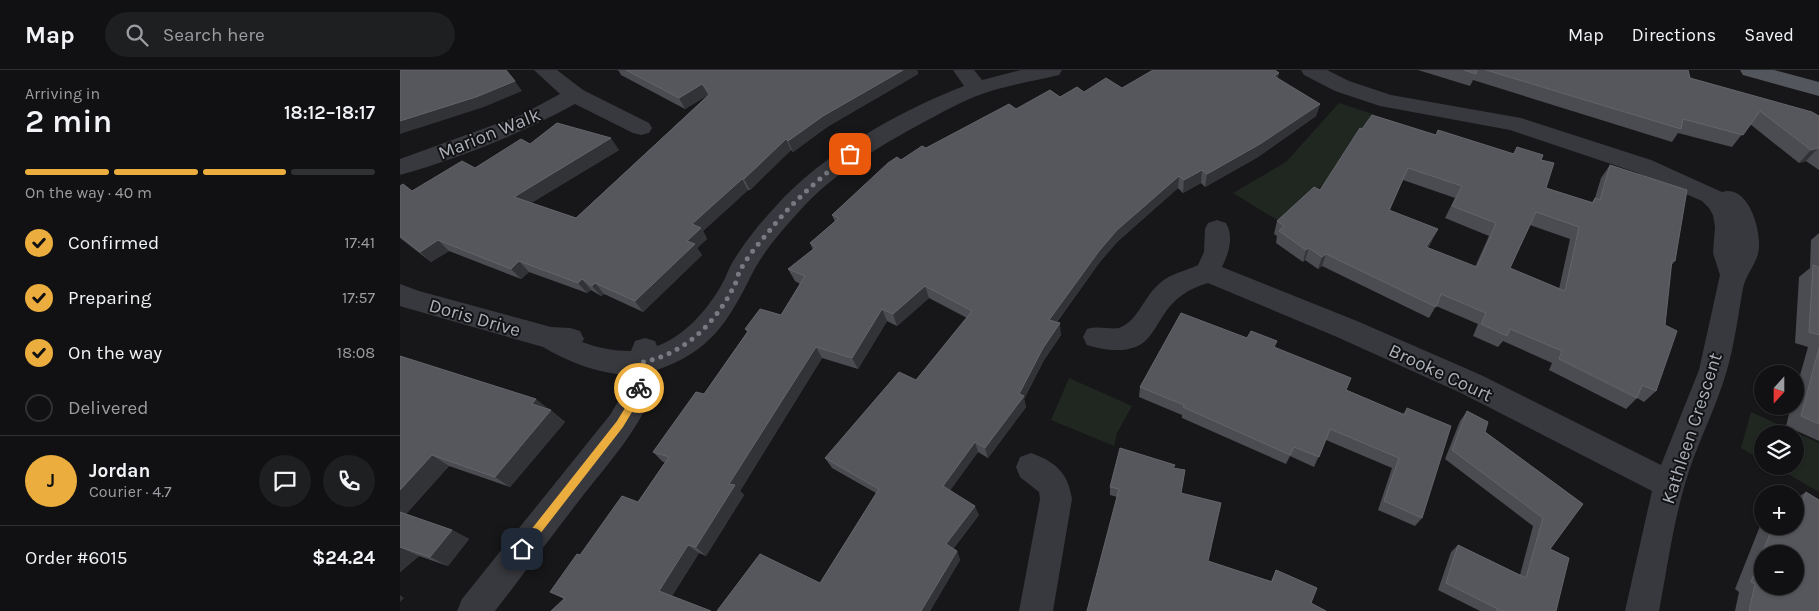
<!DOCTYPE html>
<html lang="en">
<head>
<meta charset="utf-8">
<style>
  :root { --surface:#111113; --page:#1e1f21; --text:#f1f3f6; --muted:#9c9da0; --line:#303133; --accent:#eaad3e }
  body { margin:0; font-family:Karla,sans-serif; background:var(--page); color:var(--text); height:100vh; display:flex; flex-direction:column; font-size:19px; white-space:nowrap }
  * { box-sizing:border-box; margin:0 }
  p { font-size:16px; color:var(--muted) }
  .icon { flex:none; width:28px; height:28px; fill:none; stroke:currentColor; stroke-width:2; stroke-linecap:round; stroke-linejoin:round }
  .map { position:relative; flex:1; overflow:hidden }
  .side { display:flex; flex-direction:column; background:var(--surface); width:400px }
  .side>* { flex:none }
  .needle { width:32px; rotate:201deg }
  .controls { position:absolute; left:1354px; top:295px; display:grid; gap:10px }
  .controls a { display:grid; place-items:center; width:50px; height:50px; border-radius:50%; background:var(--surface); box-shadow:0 1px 4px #0004,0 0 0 1px var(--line); font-size:25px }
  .pin { position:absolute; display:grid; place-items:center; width:42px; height:42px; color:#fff; margin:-21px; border-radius:10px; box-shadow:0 2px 8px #0006 }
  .courier { position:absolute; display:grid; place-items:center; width:50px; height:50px; margin:-25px; border:4px solid #eaad3e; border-radius:50%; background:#fff; color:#222; box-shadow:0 1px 6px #0007 }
  .overview em { font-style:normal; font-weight:600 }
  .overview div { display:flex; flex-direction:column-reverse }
  .overview { display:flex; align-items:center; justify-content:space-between; height:85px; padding:0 25px }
  h1 { font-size:32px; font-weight:600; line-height:38px }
  .bar { display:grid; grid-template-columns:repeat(4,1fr); gap:8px 5px; align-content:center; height:60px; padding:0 25px }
  .bar i { height:6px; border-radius:4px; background:var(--line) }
  .bar .selected { background:var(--accent) }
  .bar p { grid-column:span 4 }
  .line { display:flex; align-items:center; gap:12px; padding:0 25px; border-top:1px solid var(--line) }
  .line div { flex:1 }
  .round { display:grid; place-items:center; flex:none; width:52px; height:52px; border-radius:26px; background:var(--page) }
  ol { padding:0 25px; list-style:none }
  li { display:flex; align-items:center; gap:15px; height:55px }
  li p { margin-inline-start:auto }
  li .icon { padding:5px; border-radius:50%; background:var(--accent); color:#111; stroke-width:4 }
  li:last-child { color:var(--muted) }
  li i { width:28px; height:28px; border:2px solid var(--line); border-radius:50% }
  header { display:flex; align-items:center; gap:30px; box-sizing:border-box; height:70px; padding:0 25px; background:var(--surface); border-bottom:1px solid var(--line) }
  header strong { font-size:24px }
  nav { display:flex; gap:28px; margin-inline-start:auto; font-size:18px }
  .search { width:350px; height:45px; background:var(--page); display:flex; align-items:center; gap:12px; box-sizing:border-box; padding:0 18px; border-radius:28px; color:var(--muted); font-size:19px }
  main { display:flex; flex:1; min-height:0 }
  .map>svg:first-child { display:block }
  .green { fill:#1f2720 }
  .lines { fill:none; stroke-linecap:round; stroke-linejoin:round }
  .street { fill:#38393e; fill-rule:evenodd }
  .primary { fill:#54565d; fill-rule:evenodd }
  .wall { fill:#4b4c51; fill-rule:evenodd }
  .shaded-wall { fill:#323336 }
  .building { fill:#55575c; stroke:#63656a; fill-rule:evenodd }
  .route { fill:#eaad3e }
  .done { stroke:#777a80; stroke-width:5; stroke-dasharray:0 9 }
  .labels { text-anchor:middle; stroke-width:4; stroke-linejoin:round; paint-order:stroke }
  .street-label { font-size:19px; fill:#aaafb8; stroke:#121214 }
</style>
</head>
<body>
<header>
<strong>Map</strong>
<div class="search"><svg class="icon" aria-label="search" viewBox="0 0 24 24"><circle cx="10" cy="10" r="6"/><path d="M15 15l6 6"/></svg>Search here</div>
<nav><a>Map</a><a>Directions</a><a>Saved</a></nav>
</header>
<main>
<section class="side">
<div class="overview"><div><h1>2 min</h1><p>Arriving in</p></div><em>18:12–18:17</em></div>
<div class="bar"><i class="selected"></i><i class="selected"></i><i class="selected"></i><i></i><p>On the way · 40 m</p></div>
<ol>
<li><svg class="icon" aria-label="check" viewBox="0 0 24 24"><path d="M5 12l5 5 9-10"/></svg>Confirmed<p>17:41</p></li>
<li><svg class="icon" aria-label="check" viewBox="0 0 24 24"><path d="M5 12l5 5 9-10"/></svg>Preparing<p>17:57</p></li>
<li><svg class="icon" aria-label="check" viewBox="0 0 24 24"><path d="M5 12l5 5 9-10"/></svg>On the way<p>18:08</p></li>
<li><i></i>Delivered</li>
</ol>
<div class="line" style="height:90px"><b class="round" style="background:var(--accent);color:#111">J</b><div><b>Jordan</b><p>Courier · 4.7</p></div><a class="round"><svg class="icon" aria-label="chat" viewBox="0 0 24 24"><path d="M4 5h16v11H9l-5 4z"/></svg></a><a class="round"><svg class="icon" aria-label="phone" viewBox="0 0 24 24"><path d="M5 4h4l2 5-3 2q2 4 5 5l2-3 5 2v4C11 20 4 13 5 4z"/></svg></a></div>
<div class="line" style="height:65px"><div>Order #6015</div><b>$24.24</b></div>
</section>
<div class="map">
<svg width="1419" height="541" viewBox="0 0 1419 541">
  <rect width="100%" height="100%" fill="#171719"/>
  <path class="green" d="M939,33L973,44L930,108L882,153L833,123L886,92Z
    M669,308L732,336L717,363L714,376L651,350Z
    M1351,342L1419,373V422L1374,396H1395V364H1362V390L1341,378Z"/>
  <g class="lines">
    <path class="street" d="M134,0H157L183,20L249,53L252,58L249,63L241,65L233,63L175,34C120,64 60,88 0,105V89L121,45L160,24Z
      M553,0H574L582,10L621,0H662L659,5C634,11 607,15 582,24C562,31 543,42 524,52C480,76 437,101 403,137C385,157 364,180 352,204C328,252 311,281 257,300C253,347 206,395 178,432C150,468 123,505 95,541H57L62,529L210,345L222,325L228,305C197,303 170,293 143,277L3,237L0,236V214L19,221L151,257L170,258L180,261L184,269L182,272C198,278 214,281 231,281L235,271L245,268L255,271L257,276C285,266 308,239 322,214C326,207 328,200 332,193C344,173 360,153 376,136C421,85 501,40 564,16Z
      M901,0H927L949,11L991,25L1121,48L1251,90L1322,122C1347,114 1360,156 1359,176C1359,192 1346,203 1343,218C1338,245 1335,273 1327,300C1316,339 1296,375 1285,414C1273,454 1267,500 1259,541H1225L1252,421L1061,323L937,267L808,213C795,217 784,222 774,232C764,241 758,256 749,267C735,285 706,281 687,275L683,267L687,259C700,255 714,261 721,257C736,251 743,231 754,219C768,203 781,203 798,195L804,182L805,159L808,153L817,150L826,153C834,167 829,183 822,197L957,251L1081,305L1261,395L1299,300L1320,205L1313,183L1315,157L1313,145L1309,138L1302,131L1235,102L1110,60L980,36L935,21L904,5Z
      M631,383C656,392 668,403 672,429L653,541H619L640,429L639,422L620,407L616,397L620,387Z"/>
    <path class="primary" d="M1340,0H1374L1419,12V26L1343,5Z"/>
  </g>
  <path class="wall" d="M217,0H517L518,4L427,57L393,82L391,80L350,120H348L303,161L307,169L297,178L302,185L243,242L204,224L201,226L191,220L187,223L129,202L121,209L49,181L31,192L0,168V116L12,121L75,98L130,74L219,80L131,133L176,148L308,25L285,39L221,5L219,1Z
    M1018,0H1288L1290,8L1419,46V100L1406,91L1399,93L1350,54L1332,77L1278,63L1272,72L1073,10L1070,16Z
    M878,9L920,34L916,46L858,87L805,117L801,113L783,123L778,118L717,172L699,193L657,252L661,265L644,290L624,329L626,337L588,388L578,382L550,420L579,445L553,479L557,481L560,490L530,541H317L420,513L476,423L432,398L425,388L516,310L567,248L529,228L497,256L487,251L458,299L422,288L340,421L344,425L306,486L299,483L272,526L164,529L150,522L180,485L238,432L265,392H263L253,382L304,324L347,262L345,259L381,245L400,214L395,211L388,199L413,180L410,173L435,152L432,145L501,90L526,78L616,39L660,27L684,22L722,18Z
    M962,59L1036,65L1113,84L1117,77L1141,90L1146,118L1192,132L1195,128L1201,108L1210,95L1275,191L1271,196L1256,321L1244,332L1237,328L1226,339L1149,300L1152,293L1103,271L1098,277L1073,266L1078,254L1036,236L1029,248L922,196L918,199L905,190L903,192L876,173L877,166L874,164L877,151L920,120ZM1003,110L1055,128L1045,148L1089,166L1075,197L1028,178L1032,171L990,140ZM1130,155L1170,169L1159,219L1110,198Z
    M1419,163V371L1386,356L1391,336H1395V323L1408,277L1395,273L1399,207L1410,198L1411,170Z
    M847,268L875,277L946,320L1003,344L1007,338L1022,448L1015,456L978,440L992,398L926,370L914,397L890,386L886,394L782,348V345L739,327L740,317Z
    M0,286L149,339L165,352L110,417L49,396L6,444L52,460L69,469L48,496L19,486L0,502Z
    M1067,341L1085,362L1183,434L1150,479L1156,541H1080L1038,520L1051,482L1058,475L1120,505L1133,456L1045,389L1060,351Z
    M774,398L781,423L808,491L871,511L876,500L917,518L687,541L717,427L710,425V417Z
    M1406,422L1419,541H1335L1339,522L1335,519L1362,451V456H1395V429Z"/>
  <path class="shaded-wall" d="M503,0H517L518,4L427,57L393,82L388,71L423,46Z
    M879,3L877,15L874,6Z
    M115,11L122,21L84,37L0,64V51Z
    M302,14L308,25L285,39L279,28Z
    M920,34L916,46L858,87L805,117L807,104Z
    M211,68L219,80L123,138L114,127Z
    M386,69L391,80L350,120L344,109Z
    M1418,78L1406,91L1399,93L1411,80Z
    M802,100L801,113L783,123L784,110Z
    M779,106L778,118L717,172L699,193L650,261L649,250L699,181L717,160Z
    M342,109L348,120L303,161L307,169L297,178L302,185L243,242L235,231L287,171L292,154Z
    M1038,159L1032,171L1020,189L1026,177Z
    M38,170L49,181L31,192L20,182Z
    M909,178L905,190L903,192L906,180Z
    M926,184L922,196L918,199L922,187Z
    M119,191L129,202L121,209L111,199Z
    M182,209L191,220L187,223L178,213Z
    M195,213L204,224L201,226L192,216Z
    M525,216L529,228L497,256L493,244Z
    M482,239L487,251L458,299L452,288Z
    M660,253L661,265L644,290L624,329L626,337L588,388L585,378L619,324L643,278Z
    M416,277L422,288L340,421L344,425L306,486L296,477L329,414Z
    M136,329L150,340L132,334Z
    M151,340L165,352L110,417L95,407Z
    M575,372L578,382L547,425L543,416Z
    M32,385L49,396L4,446L0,444V420Z
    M575,436L579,445L550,482L546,474Z
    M52,460L69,469L48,496L30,487Z
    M288,475L299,483L270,529L259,521Z
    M0,477L19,486L0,502Z
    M557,481L560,490L530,541H521Z
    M0,525L4,528L0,532Z"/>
  <path class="building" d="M0,0H106L115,11L76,27L0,51Z
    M226,0H503L423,46L388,71L386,69L344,109H342L292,154L301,158L287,171L295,174L235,231L195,213L192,216L182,209L178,213L119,191L111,199L38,170L20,182L0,166V116L3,114L12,121L62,91L75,98L121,69L130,74L157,53L211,68L114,127L176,148L310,24L302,14L279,28Z
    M753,0H875L879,3L874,6L920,34L860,74L807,104L802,100L784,110L779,106L717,160L699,181L649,250L660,253L643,278L619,324L624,326L585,378L575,372L543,416L575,436L546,474L557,481L521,541H317L360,484L420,513L479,419L425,388L499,302L516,310L572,241L525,216L493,244L482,239L452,288L416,277L329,414L335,415L296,477L288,475L259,521L311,541H151L165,528L150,522L177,484L180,485L222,426L238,432L269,387L253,382L296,322L304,324L349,260L345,259L360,239L381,245L405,206L388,199L416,177L410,173L439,148L432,145L488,93L497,87L501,90L522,76L526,78L609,34L616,39L650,20L660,27L677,17L684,22L706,8L722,18Z
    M1064,0H1077L1076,4Z
    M1086,0H1288L1290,8L1412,42L1419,46V79L1418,78L1411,80L1360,41L1343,65L1283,49L1281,59Z
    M972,45L1036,65L1038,60L1114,84L1117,77L1143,85L1141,90L1154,93L1146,118L1193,133L1195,128L1200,130L1210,95L1287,120L1275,191L1272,190L1265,255L1277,261L1256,321L1242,315L1237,328L1159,289L1162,281L1110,259L1107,266L1081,254L1086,243L1041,224L1036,237L926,184L922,187L909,178L906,180L879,161L884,156L877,151L914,117L920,120L960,58L962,59ZM1008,98L1062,116L1052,136L1096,153L1077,197L1026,177L1038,159L989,140ZM1136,142L1179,157L1165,221L1110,198Z
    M1413,195L1419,197V265L1409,262Z
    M781,243L847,268L851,261L877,271L874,277L951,308L946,320L1005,345L1007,338L1051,356L1022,448L984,431L999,388L930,359L919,387L894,377L890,385L783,337L784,335L740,317Z
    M1419,278V354L1401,346Z
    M0,286L136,329L132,334L151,340L95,407L32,385L0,420Z
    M1067,341L1088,352L1085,362L1183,434L1150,479L1169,488L1156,541H1097L1098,539L1046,513L1058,475L1126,508L1143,448L1052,380Z
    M720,378L775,395L773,398L785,400L781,423L821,433L808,491L872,512L876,500L917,518L911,533L926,541H687L719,419L710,417Z
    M1406,422L1419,430V541H1349L1355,514L1351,512L1373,456H1395V448L1396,449ZM1362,484H1395V516H1362Z
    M0,442L52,460L30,487L0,477Z"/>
  <path class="route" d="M239,315L244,318L238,332L223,357L126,482H119V475L217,351L231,328L236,316Z"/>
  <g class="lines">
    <path class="done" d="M239,318L242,310L243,292C285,284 317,252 335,214C337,211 337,206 339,203C345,189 360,172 370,160C393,131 421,107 450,84"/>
  </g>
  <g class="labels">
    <g class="street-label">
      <text transform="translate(89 63) rotate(-22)" y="7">Marion Walk</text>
      <text transform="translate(75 247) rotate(16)" y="7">Doris Drive</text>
      <text transform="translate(1041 302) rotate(25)" y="7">Brooke Court</text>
      <text transform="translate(1291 358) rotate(-72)" y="7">Kathleen Crescent</text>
    </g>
  </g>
</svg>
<div class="controls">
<a><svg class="needle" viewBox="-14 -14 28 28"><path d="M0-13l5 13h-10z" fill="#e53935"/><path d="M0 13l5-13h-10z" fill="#9c9da0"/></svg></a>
<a><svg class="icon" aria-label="layers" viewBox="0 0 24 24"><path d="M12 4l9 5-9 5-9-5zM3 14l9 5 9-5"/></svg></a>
<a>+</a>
<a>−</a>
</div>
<div class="pin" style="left:450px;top:84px;background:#ea580c"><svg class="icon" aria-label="bag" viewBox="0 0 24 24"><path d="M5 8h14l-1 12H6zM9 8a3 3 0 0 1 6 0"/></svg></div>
<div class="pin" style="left:122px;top:479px;background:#1f2937"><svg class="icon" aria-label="home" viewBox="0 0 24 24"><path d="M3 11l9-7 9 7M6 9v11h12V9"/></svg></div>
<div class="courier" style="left:239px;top:318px"><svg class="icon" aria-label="bike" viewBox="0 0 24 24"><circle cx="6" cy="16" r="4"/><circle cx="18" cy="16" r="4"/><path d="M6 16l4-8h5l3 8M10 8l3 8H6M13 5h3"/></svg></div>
</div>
</main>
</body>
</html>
